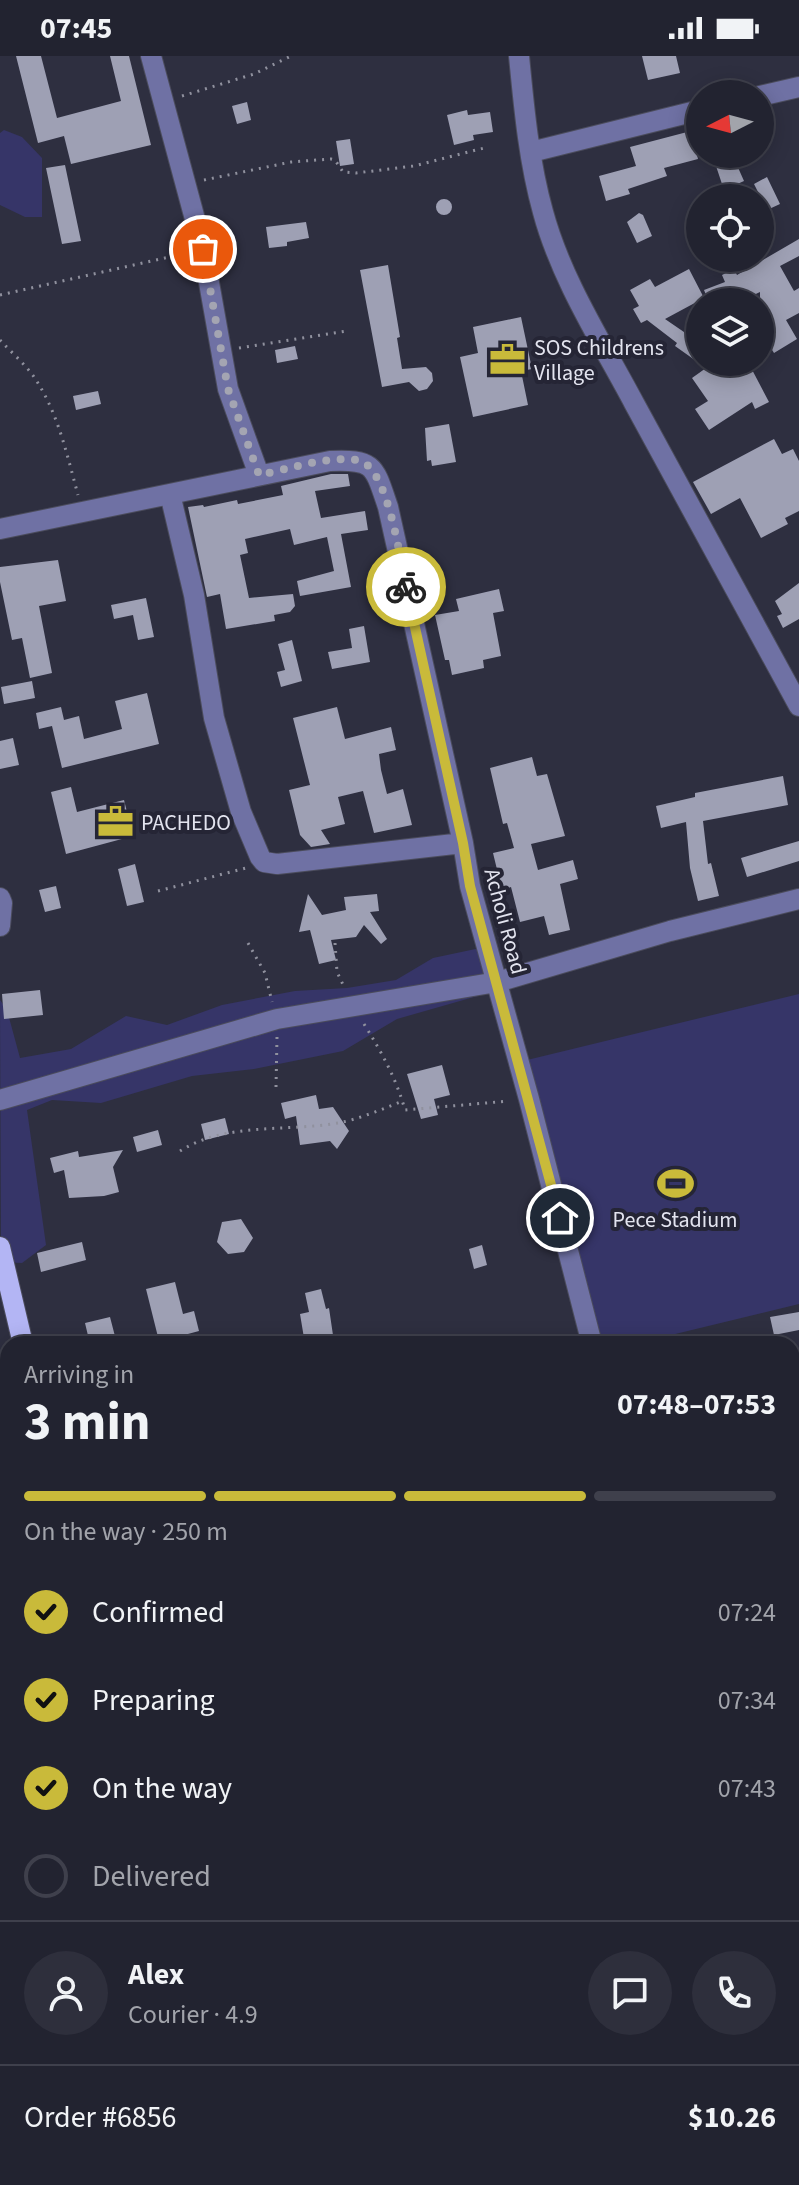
<!DOCTYPE html>
<html lang="en">
<head>
<meta charset="utf-8">
<style>
  :root { --surface:#222330; --page:#2e2f3c; --text:#f1f3f6; --muted:#a2a4ab; --line:#3f404c; --accent:#c9ba3a }
  body { margin:0; font-family:"Source Sans 3",sans-serif; background:var(--page); color:var(--text); height:100vh; display:flex; flex-direction:column; font-size:30px; white-space:nowrap }
  * { box-sizing:border-box; margin:0 }
  p { font-size:26px; color:var(--muted) }
  .icon { flex:none; width:44px; height:44px; fill:none; stroke:currentColor; stroke-width:2; stroke-linecap:round; stroke-linejoin:round }
  .map { position:relative; flex:1; overflow:hidden }
  .panel { position:absolute; left:0px; top:1280px; width:800px; height:850px; display:flex; flex-direction:column; background:var(--surface); border-radius:24px 24px 0 0; box-shadow:0 4px 20px #0003,0 0 0 2px var(--line) }
  .panel>* { flex:none }
  .needle { width:52px; rotate:264deg }
  .buttons { position:absolute; left:686px; top:24px; display:grid; gap:16px }
  .buttons a { display:grid; place-items:center; width:88px; height:88px; border-radius:50%; background:var(--surface); box-shadow:0 4px 20px #0003,0 0 0 2px var(--line); font-size:40px }
  .pin { position:absolute; display:grid; place-items:center; width:68px; height:68px; color:#fff; margin:-34px; border:4px solid #fff; border-radius:50%; box-shadow:0 2px 8px #0007 }
  .courier { position:absolute; display:grid; place-items:center; width:80px; height:80px; margin:-40px; border:6px solid #c9ba3a; border-radius:50%; background:#fff; color:#222; box-shadow:0 2px 10px #0007 }
  .head em { font-style:normal; font-weight:700 }
  .head div { display:flex; flex-direction:column-reverse }
  .head { display:flex; align-items:center; justify-content:space-between; height:136px; padding:0 24px }
  h1 { font-size:52px; font-weight:700; line-height:60px }
  .bar { display:grid; grid-template-columns:repeat(4,1fr); gap:12px 8px; align-content:center; height:96px; padding:0 24px }
  .bar i { height:10px; border-radius:6px; background:var(--line) }
  .bar .selected { background:var(--accent) }
  .bar p { grid-column:span 4 }
  .line { display:flex; align-items:center; gap:20px; padding:0 24px; border-top:2px solid var(--line) }
  .line div { flex:1 }
  .round { display:grid; place-items:center; flex:none; width:84px; height:84px; border-radius:42px; background:var(--page) }
  ol { padding:0 24px; list-style:none }
  li { display:flex; align-items:center; gap:24px; height:88px }
  li p { margin-inline-start:auto }
  li .icon { padding:8px; border-radius:50%; background:var(--accent); color:#111; stroke-width:4 }
  li:last-child { color:var(--muted) }
  li i { width:44px; height:44px; border:4px solid var(--line); border-radius:50% }
  .status { display:flex; justify-content:space-between; align-items:center; height:56px; padding:0 40px; background:var(--surface); direction:ltr }
  .status svg { height:22px; fill:currentColor }
  .map>svg:first-child { display:block }
  .green { fill:#363568 }
  .building { fill:#9ea0b4 }
  .lines { fill:none; stroke-linecap:round; stroke-linejoin:round }
  .minor-casing { stroke:#4b4c5c; stroke-width:22 }
  .major-casing { stroke:#4b4c5c; stroke-width:22 }
  .path { stroke:#90919e; stroke-width:3; stroke-dasharray:2 6; stroke-linecap:butt }
  .minor { stroke:#6f71a4; stroke-width:20 }
  .major { stroke:#b3b5f4; stroke-width:20 }
  .done { stroke:#a4a5b2; stroke-width:8; stroke-dasharray:0 14.4 }
  .route { stroke:#c9ba3a; stroke-width:10 }
  .labels { text-anchor:middle; stroke-width:8; stroke-linejoin:round; paint-order:stroke }
  .poi-label { font-size:22px; fill:#e3e4ef; stroke:#252535; text-anchor:start }
  .street-label { font-size:22px; fill:#e3e4ef; stroke:#252535 }
</style>
</head>
<body>
<div class="status"><b>07:45</b><svg viewBox="0 0 49 12"><path d="M0 12V9h3v3zM5 12V6h3v6zM10 12V3h3v9zM15 12V0h3v12zM26 1h20v11H26zM47 4h2v5h-2z"/></svg></div>
<div class="map">
<svg width="799" height="2129" viewBox="0 0 799 2129">
  <rect width="100%" height="100%" fill="#2e2f40"/>
  <path class="green" d="M4,74L22,81L42,102V161H25L0,149V77Z
    M485,891L495,935L397,963L343,995L254,1013L192,1020L101,1047L52,1044L27,1054L46,1189L22,1207L1,1206L0,944L7,954L20,1002L71,993L126,960L167,969L222,949L295,935L347,932L396,924L433,902Z
    M799,938V1248L634,1288H587L523,1005Z"/>
  <path class="building" d="M16,0H41L57,62L121,45L110,0H129L151,89L71,108L64,80L38,87Z
    M642,0H676L680,17L648,24Z
    M247,46L251,64L237,68L232,50Z
    M467,54L468,59L490,56L493,76L473,79L474,84L454,89L447,59Z
    M691,75L698,103L664,112L667,120L628,133L630,138L606,145L599,120L636,110L630,91Z
    M350,83L354,108L340,110L336,85Z
    M712,98H732L744,125L724,134Z
    M65,109L81,185L62,188L46,112Z
    M767,121L780,148L767,154L754,128Z
    M436 151a8 8 0 1 1 16 0a8 8 0 1 1-16 0Z
    M639,157L643,159L652,180L637,187L627,166Z
    M306,166L309,182L287,186V190L269,192L266,171Z
    M799,183V200L780,210L794,235L799,232V257L786,264L797,283L774,297L764,281L771,277L760,258V236L739,246H735L731,238L709,246L704,234L725,226L722,219L734,213L737,219Z
    M388,209L400,281L397,282L402,313L426,311L432,317L433,325L427,333L419,335L409,326L382,331L360,214Z
    M689,213L704,242L665,263L700,287V306H748L769,346L755,353L752,346L709,374L695,353L708,345L692,322L706,312L675,290L677,287L647,264L641,267L633,253L639,250L630,234L650,223L655,231Z
    M521,261L532,313L521,315L528,349L473,361L460,301L478,297L473,271Z
    M295,290L298,303L277,307L275,294Z
    M98,335L101,348L76,354L73,340Z
    M449,368L456,406L432,410L431,404L427,405L425,372Z
    M774,383L782,398L793,393L799,405V455L785,462L788,468L761,482L740,442L711,458L693,426Z
    M331,418H348L350,430L315,435L321,462L365,455L368,474L341,478L351,531L300,540L297,525L334,515L327,481L294,489L290,473L245,483L248,497L240,499L249,542L293,538L295,550L290,556L274,559L275,565L226,573L220,538L207,541L188,451L203,449L204,451L237,444L238,448L283,439L281,430Z
    M58,504L66,545L39,550L52,617L30,622L22,582L12,584L0,526V511Z
    M799,527V563L783,572L777,560L782,558L775,545Z
    M499,533L504,555L493,557L501,600L483,604L484,612L452,619L449,604H445L435,559L459,555L456,543Z
    M146,542L154,581L138,584L133,559L114,563L111,549Z
    M364,570L370,606L332,613L328,596L352,592L349,573Z
    M292,584L302,625L281,631L277,616L285,614L278,588Z
    M32,625L35,642L4,648L1,631Z
    M147,637L159,688L62,712L52,670L39,673L36,657L61,651L64,664L79,660L84,683L122,673L115,645Z
    M337,651L345,683L391,671L396,694L379,698L381,714L387,738L403,733L412,769L374,777L363,735L338,741L345,768L321,774L330,788L311,791L300,779L289,734L310,729L293,662Z
    M13,682L19,709L0,713V685Z
    M532,701L537,720L547,718L565,780L531,788L538,814L573,804L578,823L560,828L570,874L549,879L544,860L520,866L511,831L502,834L493,797L514,792L507,767L503,768L490,712Z
    M783,720L788,749L703,765L708,808L711,807L719,840L698,845L690,812L686,766L661,772L656,750L695,741V737Z
    M71,731L77,756L124,744L133,780L66,798L51,736Z
    M799,785V805L747,821L741,802Z
    M135,808L144,846L127,850L118,813Z
    M56,830L61,852L45,856L39,834Z
    M308,838L322,859L346,854L344,841L377,838L379,855L370,856L387,883L381,888L364,869L356,881L331,884L336,904L319,908L310,874L299,876Z
    M40,934L43,959L4,963L2,938Z
    M442,1009L450,1039L434,1043L438,1059L421,1063L407,1018Z
    M316,1039L319,1053L333,1051L349,1075L337,1093L330,1085L300,1089L296,1060L285,1063L281,1047Z
    M225,1062L229,1078L205,1084L201,1068Z
    M158,1074L162,1089L137,1096L133,1081Z
    M123,1094L113,1111L119,1136L104,1140L69,1142L64,1114L54,1117L50,1102L78,1095L79,1101Z
    M241,1163L253,1182L244,1196L228,1198L217,1186L222,1166Z
    M82,1186L86,1204L41,1216L37,1197Z
    M482,1189L487,1209L474,1213L469,1193Z
    M175,1226L183,1258L194,1255L199,1275L173,1282V1278L158,1281L146,1233Z
    M321,1233L326,1253L329,1252L334,1286L305,1288L300,1258L309,1256L305,1237Z
    M799,1256V1274L774,1279L770,1261Z
    M110,1261L117,1288H90L85,1267Z"/>
  <g class="lines">
    <defs>
      <path id="minor" d="M151,0L203,193L228,333L259,419
        M519,0C524,52 529,106 543,156C561,223 601,285 634,347C688,448 743,549 799,650
        M760,40L799,31
        M531,96L700,54
        M170,438L194,539L214,662L241,756L260,801L264,806L277,808L463,787
        M0,473L330,405C375,403 374,410 388,451L463,787L470,830L529,1043L592,1288
        M0,842L2,847L0,870
        M0,1044L277,963L497,926L670,875L799,843
        M792,1307L799,1306
        M0,2016L8,2012
        M432,2122L436,2129
        M665,2122L666,2129
        M785,2122L787,2129"/>
      <path id="major" d="M0,1191L23,1288
        M219,2122L221,2129"/>
    </defs>
    <use href="#minor" class="minor-casing"/>
    <use href="#major" class="major-casing"/>
    <path class="path" d="M182,40L254,18L291,0
      M204,124L291,106L331,103L335,104L343,116L356,117L414,110L488,91
      M0,239L187,197
      M0,284C11,296 25,308 34,321C58,356 67,399 78,439
      M239,292L347,275
      M158,835L246,812
      M248,887L265,917L272,946
      M335,887L337,916L345,933
      M364,968C382,997 396,1022 405,1054L509,1045
      M276,1031L277,981
      M180,1095C226,1066 286,1076 338,1067C360,1063 382,1053 403,1045
      M325,2122L328,2129"/>
    <use href="#minor" class="minor"/>
    <use href="#major" class="major"/>
  </g>
  <g class="lines">
    <path class="done" d="M203,193L228,333L259,419C289,413 326,400 357,404C388,408 400,504 406,531"/>
    <path class="route" d="M406,531L463,787L470,830L560,1162"/>
  </g>
  <defs>
    <symbol id="office-bare" viewBox="-9 -9 18 18"><path d="M-6-3h4V-5.5h4V-3h4V5H-6ZM-1-4.5V-3h2v-1.5ZM-6 0V1H6V0Z" fill="#c9ba3a" stroke="#252535" stroke-width="2.5" paint-order="stroke"/></symbol>
    <symbol id="stadium-bare" viewBox="-9 -9 18 18"><path d="M0-5a6.5 5 0 1 0 0 10a6.5 5 0 1 0 0-10ZM-3.5-1.8h7v3.6h-7Z" fill="#c9ba3a" stroke="#252535" stroke-width="2.5" paint-order="stroke"/></symbol>
  </defs>
  <g fill-rule="evenodd">
    <use href="#office-bare" x="482" y="278" width="51" height="51"/>
    <use href="#office-bare" x="90" y="740" width="51" height="51"/>
    <use href="#stadium-bare" x="650" y="1102" width="51" height="51"/>
  </g>
  <g class="labels">
    <g class="poi-label">
      <text x="534" y="299">SOS Childrens<tspan x="534" dy="25">Village</tspan></text>
      <text x="141" y="774">PACHEDO</text>
      <text x="675" y="1171" text-anchor="middle">Pece Stadium</text>
    </g>
    <g class="street-label">
      <text transform="translate(506 865) rotate(75)" y="8">Acholi Road</text>
    </g>
  </g>
</svg>
<div class="buttons">
<a><svg class="needle" viewBox="-14 -14 28 28"><path d="M0-13l5 13h-10z" fill="#e53935"/><path d="M0 13l5-13h-10z" fill="#a2a4ab"/></svg></a>
<a><svg class="icon" aria-label="locate" viewBox="0 0 24 24"><circle cx="12" cy="12" r="6"/><path d="M12 2v4M12 18v4M2 12h4M18 12h4"/></svg></a>
<a><svg class="icon" aria-label="layers" viewBox="0 0 24 24"><path d="M12 4l9 5-9 5-9-5zM3 14l9 5 9-5"/></svg></a>
</div>
<div class="pin" style="left:203px;top:193px;background:#ea580c"><svg class="icon" aria-label="bag" viewBox="0 0 24 24"><path d="M5 8h14l-1 12H6zM9 8a3 3 0 0 1 6 0"/></svg></div>
<div class="pin" style="left:560px;top:1162px;background:#1f2937"><svg class="icon" aria-label="home" viewBox="0 0 24 24"><path d="M3 11l9-7 9 7M6 9v11h12V9"/></svg></div>
<div class="courier" style="left:406px;top:531px"><svg class="icon" aria-label="bike" viewBox="0 0 24 24"><circle cx="6" cy="16" r="4"/><circle cx="18" cy="16" r="4"/><path d="M6 16l4-8h5l3 8M10 8l3 8H6M13 5h3"/></svg></div>
<section class="panel">
<div class="head"><div><h1>3 min</h1><p>Arriving in</p></div><em>07:48–07:53</em></div>
<div class="bar"><i class="selected"></i><i class="selected"></i><i class="selected"></i><i></i><p>On the way · 250 m</p></div>
<ol>
<li><svg class="icon" aria-label="check" viewBox="0 0 24 24"><path d="M5 12l5 5 9-10"/></svg>Confirmed<p>07:24</p></li>
<li><svg class="icon" aria-label="check" viewBox="0 0 24 24"><path d="M5 12l5 5 9-10"/></svg>Preparing<p>07:34</p></li>
<li><svg class="icon" aria-label="check" viewBox="0 0 24 24"><path d="M5 12l5 5 9-10"/></svg>On the way<p>07:43</p></li>
<li><i></i>Delivered</li>
</ol>
<div class="line" style="height:144px"><a class="round"><svg class="icon" aria-label="person" viewBox="0 0 24 24"><circle cx="12" cy="8" r="4"/><path d="M4 21q1-7 8-7t8 7"/></svg></a><div><b>Alex</b><p>Courier · 4.9</p></div><a class="round"><svg class="icon" aria-label="chat" viewBox="0 0 24 24"><path d="M4 5h16v11H9l-5 4z"/></svg></a><a class="round"><svg class="icon" aria-label="phone" viewBox="0 0 24 24"><path d="M5 4h4l2 5-3 2q2 4 5 5l2-3 5 2v4C11 20 4 13 5 4z"/></svg></a></div>
<div class="line" style="height:104px"><div>Order #6856</div><b>$10.26</b></div>
</section>
</div>
</body>
</html>
